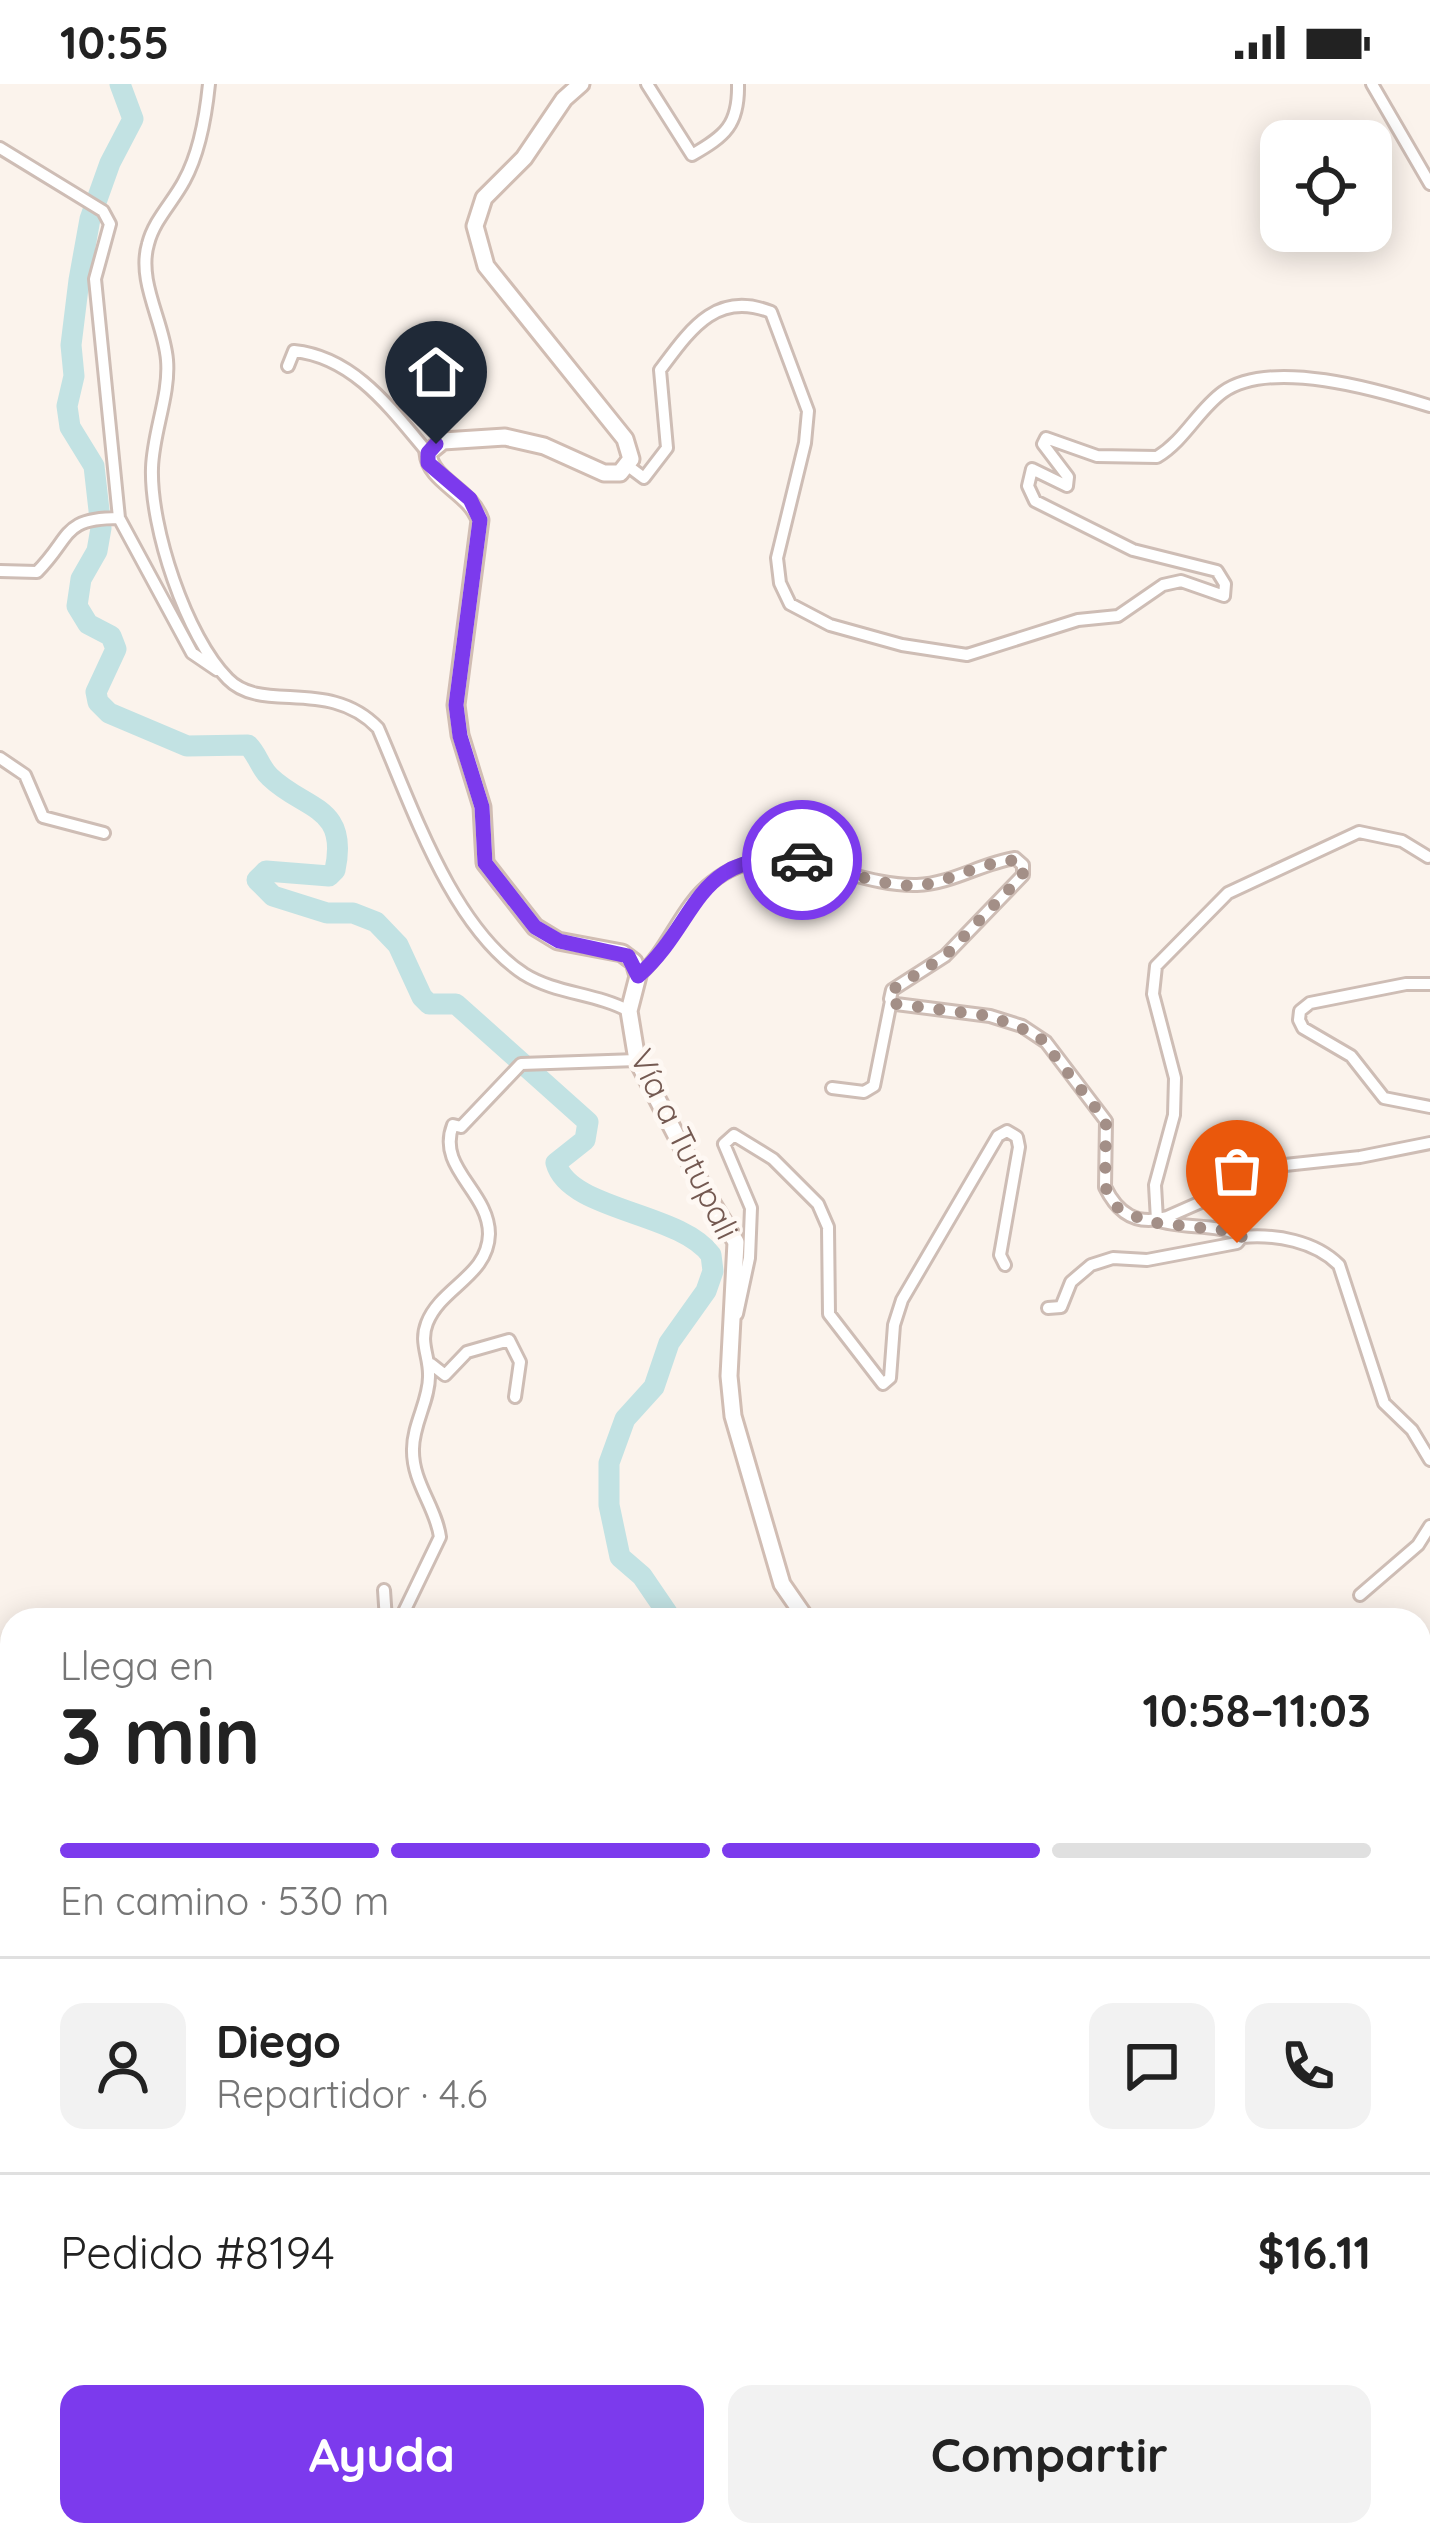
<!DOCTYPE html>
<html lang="es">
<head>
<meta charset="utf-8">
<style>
  :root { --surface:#fff; --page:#f2f2f2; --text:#222; --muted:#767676; --line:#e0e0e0; --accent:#7c3aed }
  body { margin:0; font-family:Quicksand,sans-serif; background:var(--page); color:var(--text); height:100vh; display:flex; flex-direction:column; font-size:45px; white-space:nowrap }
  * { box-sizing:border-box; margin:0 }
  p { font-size:39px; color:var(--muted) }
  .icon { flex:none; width:66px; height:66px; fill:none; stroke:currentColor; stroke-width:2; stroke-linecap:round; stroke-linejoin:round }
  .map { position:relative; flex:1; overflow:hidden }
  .side { position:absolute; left:0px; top:1524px; width:1431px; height:939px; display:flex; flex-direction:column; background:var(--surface); border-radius:36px 36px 0 0; box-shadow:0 6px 30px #0003 }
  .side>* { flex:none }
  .tools { position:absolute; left:1260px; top:36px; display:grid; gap:24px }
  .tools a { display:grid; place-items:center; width:132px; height:132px; border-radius:24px; background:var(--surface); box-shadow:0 6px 30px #0003; font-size:60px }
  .pin { position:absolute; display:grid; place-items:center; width:102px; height:102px; color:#fff; margin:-123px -51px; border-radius:50% 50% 50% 0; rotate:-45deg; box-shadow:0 0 12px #0007 }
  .pin .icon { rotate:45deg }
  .courier { position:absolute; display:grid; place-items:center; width:120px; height:120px; margin:-60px; border:9px solid #7c3aed; border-radius:50%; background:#fff; color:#222; box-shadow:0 3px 15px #0007 }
  .summary em { font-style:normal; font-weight:700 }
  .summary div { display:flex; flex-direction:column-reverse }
  .summary { display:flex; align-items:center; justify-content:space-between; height:204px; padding:0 60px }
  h1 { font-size:78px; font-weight:700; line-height:90px }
  .bar { display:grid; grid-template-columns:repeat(4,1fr); gap:18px 12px; align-content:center; height:144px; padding:0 60px }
  .bar i { height:15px; border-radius:9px; background:var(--line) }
  .bar .active { background:var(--accent) }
  .bar p { grid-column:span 4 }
  .line { display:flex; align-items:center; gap:30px; padding:0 60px; border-top:3px solid var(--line) }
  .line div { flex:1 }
  .round { display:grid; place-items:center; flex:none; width:126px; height:126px; border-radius:24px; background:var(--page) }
  .primary-button { display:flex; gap:24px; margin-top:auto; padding:24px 60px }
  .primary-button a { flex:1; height:138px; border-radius:24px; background:var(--accent); color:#fff; font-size:48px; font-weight:700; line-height:138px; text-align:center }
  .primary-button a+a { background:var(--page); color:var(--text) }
  .status { display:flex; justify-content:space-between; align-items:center; height:84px; padding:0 60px; background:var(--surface); direction:ltr }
  .status svg { height:33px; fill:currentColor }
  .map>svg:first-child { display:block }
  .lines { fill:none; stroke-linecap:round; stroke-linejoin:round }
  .river { stroke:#c2e2e3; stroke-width:21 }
  .street-casing { stroke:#cebdb5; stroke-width:16 }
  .secondary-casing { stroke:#d1bdb3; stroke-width:21 }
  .street { stroke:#fff; stroke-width:10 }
  .secondary { stroke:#fff; stroke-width:15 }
  .done { stroke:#a38f87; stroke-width:12; stroke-dasharray:0 21.6 }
  .route { stroke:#7c3aed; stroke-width:15 }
  .labels { text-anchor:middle; stroke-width:10; stroke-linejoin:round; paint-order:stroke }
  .street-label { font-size:33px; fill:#745951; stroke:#fef8f3 }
</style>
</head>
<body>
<div class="status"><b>10:55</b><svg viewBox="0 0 49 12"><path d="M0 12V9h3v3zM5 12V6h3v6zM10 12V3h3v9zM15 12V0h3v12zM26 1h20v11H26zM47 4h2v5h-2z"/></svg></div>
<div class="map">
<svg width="1430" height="2462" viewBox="0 0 1430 2462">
  <rect width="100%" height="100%" fill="#fbf3ec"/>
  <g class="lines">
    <path class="river" d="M120,0L133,35L110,79L90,135L79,196L71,261L74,292L67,322L70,343L94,382L101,444L97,467L81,495L77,522L88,540L111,552L116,565L96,608L98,618L109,629L187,662L248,661C258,671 260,684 270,693C304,726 349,721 335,786L329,792L266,787L257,796L273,812L327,829H353L376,838L398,861L422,913L429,920H456L588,1038L585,1056L556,1079C569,1127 680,1128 711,1171L713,1187L706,1207L669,1259L654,1303L625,1335L609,1379V1421L620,1473L642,1492L672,1536
      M1419,1886L1430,1894"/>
    <defs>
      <path id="street" d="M209,0C206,30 199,70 184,97C173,118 154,136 148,160C137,198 164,238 167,276C170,311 153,348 152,384C150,443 186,553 228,595C262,630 329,593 378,644C412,722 451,842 524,890C556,910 596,909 629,927
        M647,0L692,71C725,52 739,41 738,0
        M1372,0L1430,100
        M0,64L103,127L110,140L95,195L119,434
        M288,282L294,267C354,273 391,325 428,369
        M628,382L644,394L667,364L660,286C690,246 716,206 771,228L808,327L805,359L777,474L780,499L790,520L830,541L902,561L967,571L1078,536L1118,532L1163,501L1181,497L1224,512L1225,500L1217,487L1133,466L1035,417L1028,402L1032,385L1067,402L1068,393L1043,360L1046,354L1097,372L1157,373C1185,356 1198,326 1223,308C1271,274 1378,306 1430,322
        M0,487L37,488C72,453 61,434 119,434L192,569L217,586
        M0,674L25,691L43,733L104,749
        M638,892C669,866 680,822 712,798C777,746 847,803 917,801C951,800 982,779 1015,774L1023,781V791L945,872L892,906L890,915L896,920L990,932L1022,942L1046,958L1106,1037L1105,1103C1118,1130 1137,1142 1167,1133L1285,1081L1360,1073L1430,1059
        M1430,900H1406L1310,919L1300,927L1299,936L1303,944L1351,972L1384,1014L1430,1023
        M832,1004L864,1008L874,1002L891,917
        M1242,1153C1276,1150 1315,1157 1339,1181L1384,1319L1412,1346L1430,1376
        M1048,1224L1061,1223L1071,1198L1091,1181L1113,1174L1147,1176L1237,1159L1242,1153C1218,1138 1184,1146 1157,1136L1155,1101L1174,1031L1175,994L1153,910L1156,882L1228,809L1359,748L1402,757L1428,773
        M737,1230L749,1174L751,1124L724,1060L734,1051L773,1075L818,1120L828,1143L829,1230L883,1300L890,1294L894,1241L902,1216L998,1052L1007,1047L1017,1053L1019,1063L1000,1171L1005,1181
        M431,1280L445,1291L467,1268L509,1256L520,1278L515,1313
        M384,1506L386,1536
        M1360,1511L1418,1461L1430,1442
        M400,1536L440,1453C436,1423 412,1398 413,1365C413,1340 429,1317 429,1293C430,1273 419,1259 427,1239C441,1203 488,1192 489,1150C489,1107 436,1084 453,1041L461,1043L521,980L637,976
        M1419,2037L1430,2034
        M0,2109L12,2135
        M1419,2355L1430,2338
        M1419,2390L1430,2393
        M0,2400L12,2402
        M77,2451L91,2462
        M551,2451L567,2462
        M179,2462L183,2451"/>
      <path id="secondary" d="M581,0L564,15L524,74L484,114L475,142L486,182L625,355L631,375L620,389H604L544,362L505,353L443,357L428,369C430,397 470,407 480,436L456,621L460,651L482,723L485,779L535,843L558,857L622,869L634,878L638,892L629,927L637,976L707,1111L736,1158L729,1292L733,1332L782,1500L807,1536
        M1419,1959H1430"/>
    </defs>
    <use href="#street" class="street-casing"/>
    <use href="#secondary" class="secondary-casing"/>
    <use href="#street" class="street"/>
    <use href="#secondary" class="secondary"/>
  </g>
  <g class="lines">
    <path class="done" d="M802,776C842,784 881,805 922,801C948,798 1000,770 1021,778L1023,791L945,872L892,906L890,915L896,920L990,932L1038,951L1106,1037L1105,1103L1118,1124L1147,1138L1232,1147L1242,1153L1237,1159"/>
    <path class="route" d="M436,360L428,369V379L470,415L480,436L456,621L460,652L482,723L485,779L535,843L559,857L628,872L638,892C701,837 692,765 802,776"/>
  </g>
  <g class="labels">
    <g class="street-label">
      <text transform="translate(685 1060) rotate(64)" y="12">Vía a Tutupali</text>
    </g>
  </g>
</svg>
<div class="tools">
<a><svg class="icon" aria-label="locate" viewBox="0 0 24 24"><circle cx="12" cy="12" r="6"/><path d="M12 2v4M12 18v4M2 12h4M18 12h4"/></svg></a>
</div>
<div class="pin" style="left:1237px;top:1159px;background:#ea580c"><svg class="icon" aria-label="bag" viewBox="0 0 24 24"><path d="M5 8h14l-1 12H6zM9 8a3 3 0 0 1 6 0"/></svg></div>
<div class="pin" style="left:436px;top:360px;background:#1f2937"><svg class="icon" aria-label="home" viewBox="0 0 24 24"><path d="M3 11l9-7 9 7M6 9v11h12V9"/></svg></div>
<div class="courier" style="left:802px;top:776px"><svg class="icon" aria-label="car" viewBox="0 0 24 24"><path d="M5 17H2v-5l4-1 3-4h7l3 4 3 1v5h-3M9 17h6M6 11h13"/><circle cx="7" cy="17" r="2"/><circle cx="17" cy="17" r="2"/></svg></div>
<section class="side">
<div class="summary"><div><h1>3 min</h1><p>Llega en</p></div><em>10:58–11:03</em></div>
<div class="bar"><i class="active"></i><i class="active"></i><i class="active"></i><i></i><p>En camino · 530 m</p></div>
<div class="line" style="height:216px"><a class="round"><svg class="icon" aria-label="person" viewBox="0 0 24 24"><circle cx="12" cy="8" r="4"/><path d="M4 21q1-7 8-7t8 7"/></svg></a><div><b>Diego</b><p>Repartidor · 4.6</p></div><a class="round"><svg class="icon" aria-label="chat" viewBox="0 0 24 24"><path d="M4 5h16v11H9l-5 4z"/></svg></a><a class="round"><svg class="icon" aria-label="phone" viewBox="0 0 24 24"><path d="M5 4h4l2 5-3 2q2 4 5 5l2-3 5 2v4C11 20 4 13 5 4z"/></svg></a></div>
<div class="line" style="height:156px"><div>Pedido #8194</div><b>$16.11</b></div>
<div class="primary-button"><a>Ayuda</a><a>Compartir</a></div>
</section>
</div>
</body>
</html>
